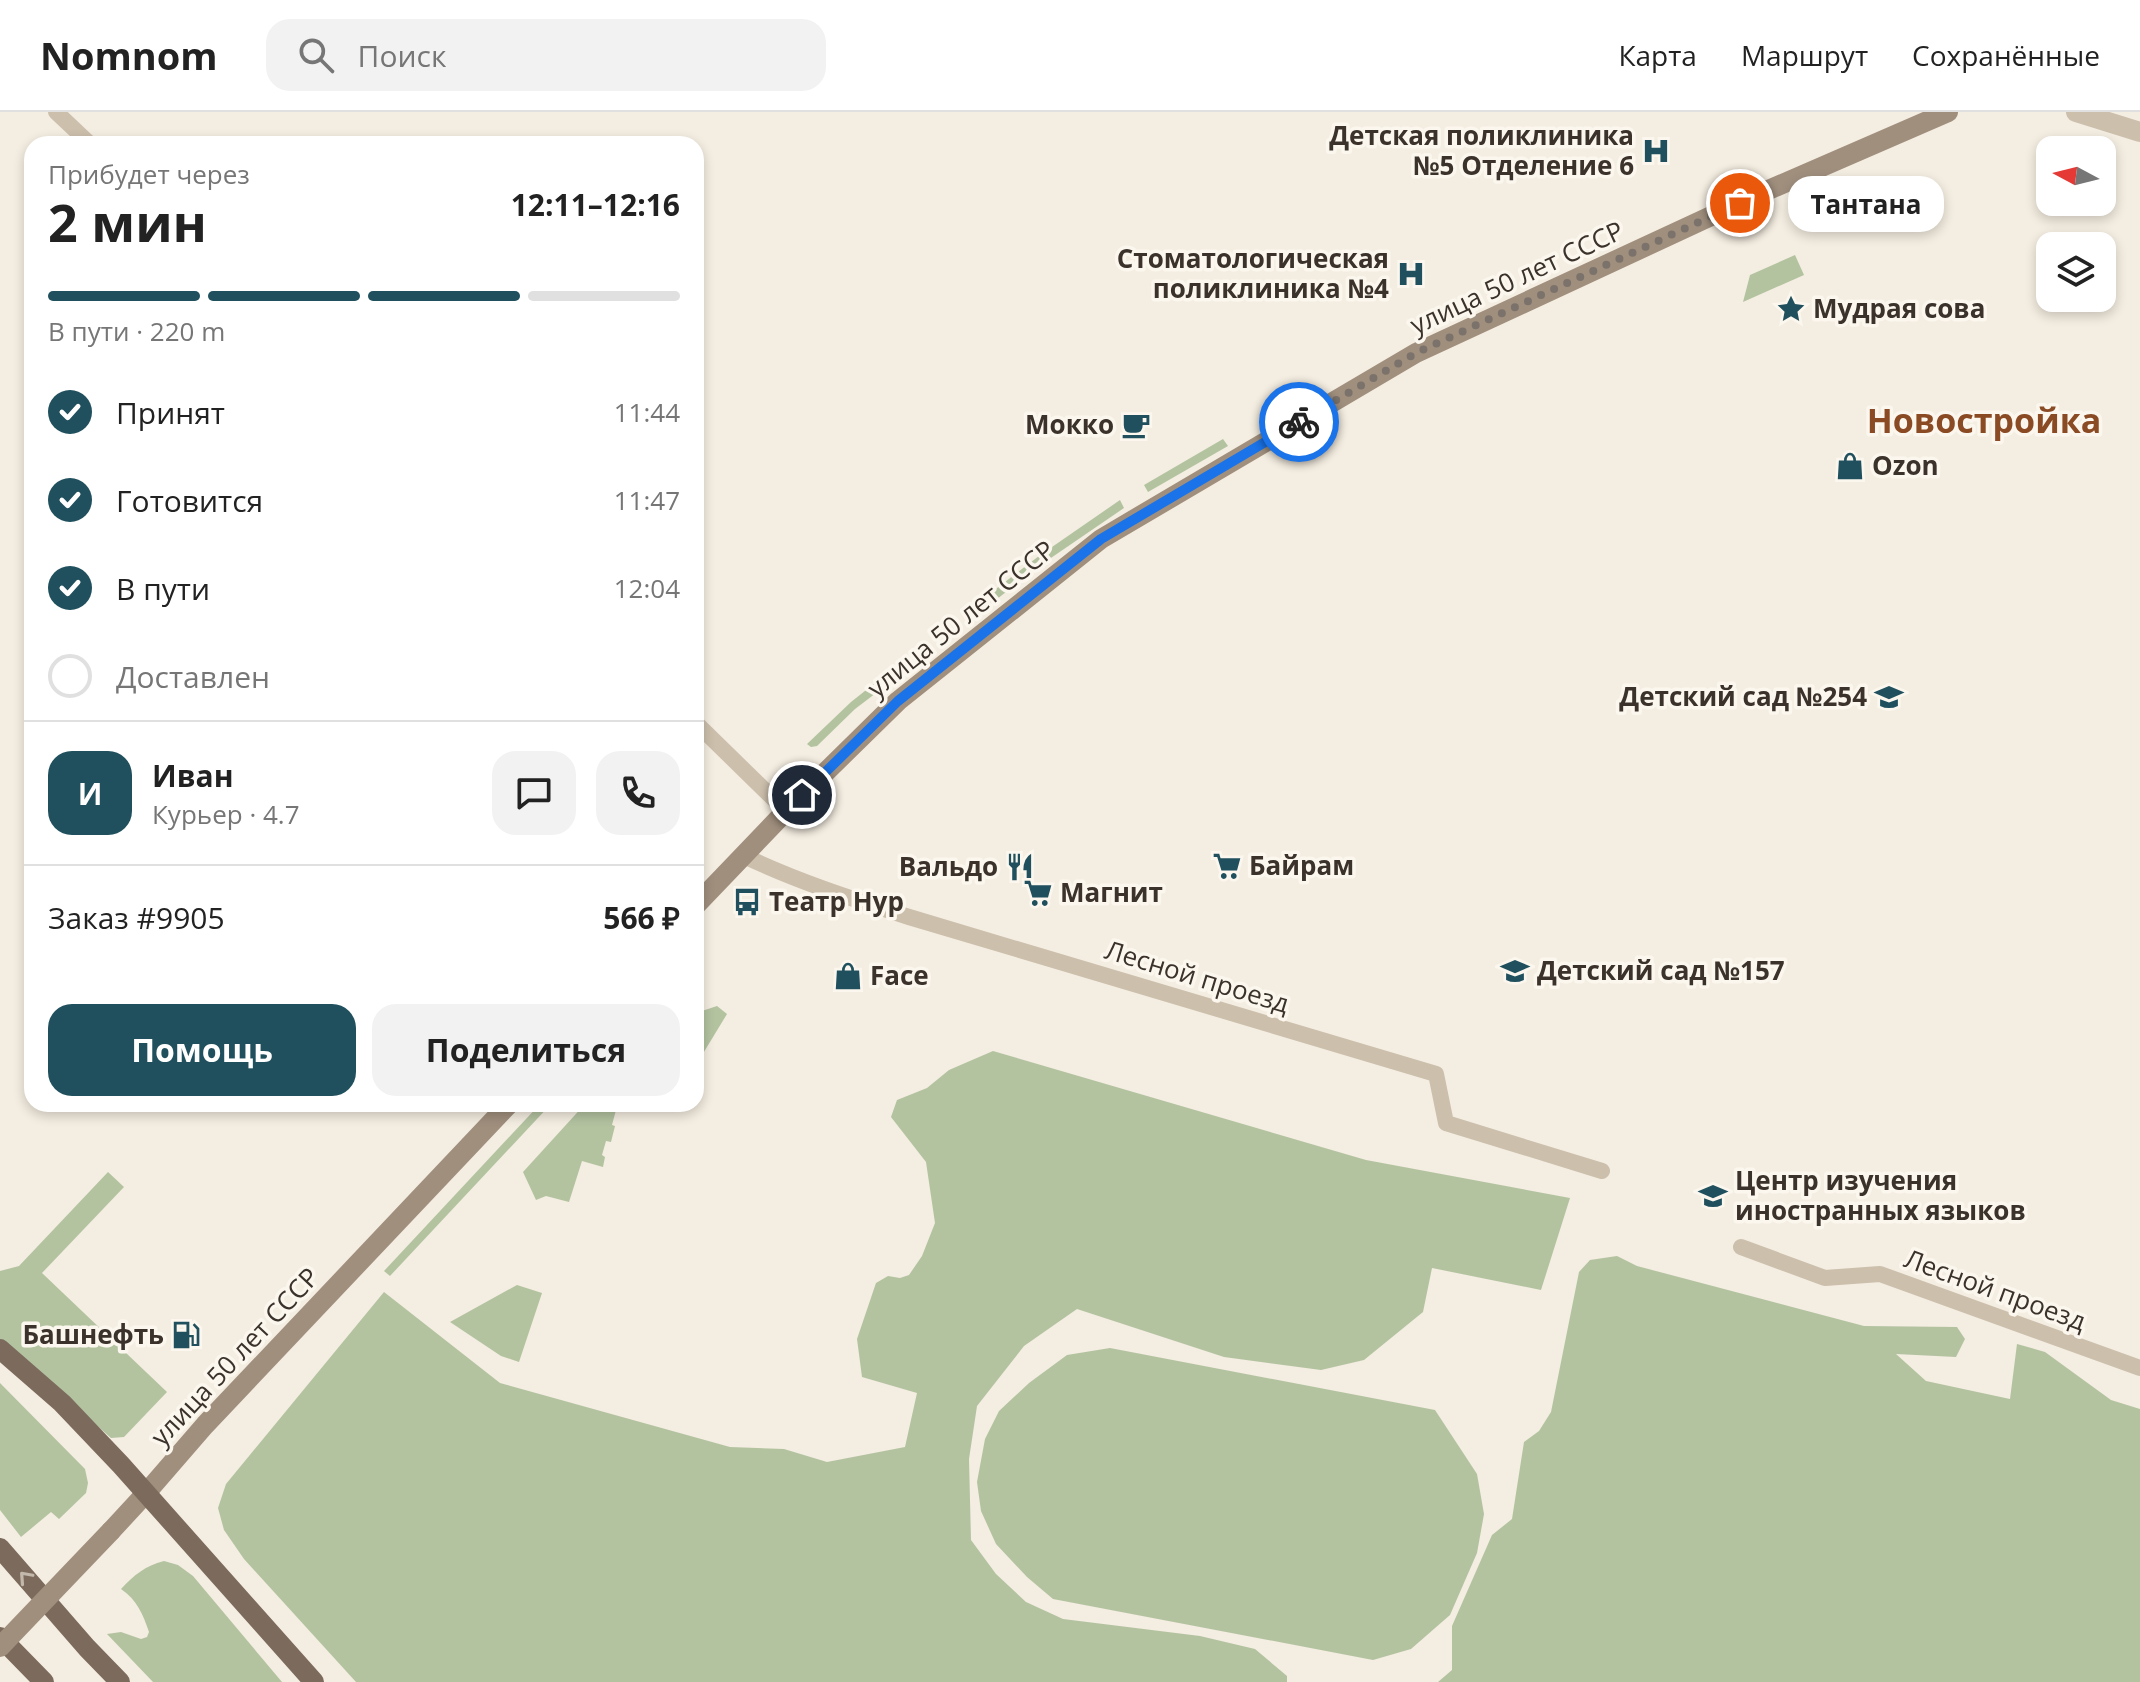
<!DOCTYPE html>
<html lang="ru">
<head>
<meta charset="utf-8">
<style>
  :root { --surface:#fff; --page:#f2f2f2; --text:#222; --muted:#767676; --line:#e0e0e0; --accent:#20505d }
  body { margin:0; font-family:"Open Sans",sans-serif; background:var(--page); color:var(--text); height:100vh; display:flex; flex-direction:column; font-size:30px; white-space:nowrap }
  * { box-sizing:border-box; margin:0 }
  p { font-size:26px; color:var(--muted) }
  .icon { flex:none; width:44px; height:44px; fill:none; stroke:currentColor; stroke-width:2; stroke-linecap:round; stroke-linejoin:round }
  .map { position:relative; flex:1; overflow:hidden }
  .side { position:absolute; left:24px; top:24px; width:680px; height:976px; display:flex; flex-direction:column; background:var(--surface); border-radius:24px; box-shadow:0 4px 12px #0003 }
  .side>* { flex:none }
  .needle { width:52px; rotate:277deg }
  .tools { position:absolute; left:2036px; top:24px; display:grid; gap:16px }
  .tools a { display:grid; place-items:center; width:80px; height:80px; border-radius:16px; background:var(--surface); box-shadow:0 4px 12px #0003; font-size:40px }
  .pin { position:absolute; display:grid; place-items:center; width:68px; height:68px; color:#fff; margin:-34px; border:4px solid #fff; border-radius:50%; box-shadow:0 2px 8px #0007 }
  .courier { position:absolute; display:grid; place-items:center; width:80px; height:80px; margin:-40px; border:6px solid #1a73e8; border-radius:50%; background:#fff; color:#222; box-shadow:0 2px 10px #0007 }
  .bubble { position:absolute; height:56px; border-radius:24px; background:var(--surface); box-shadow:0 4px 12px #0003; font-size:26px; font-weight:700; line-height:56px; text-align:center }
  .head em { font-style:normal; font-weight:700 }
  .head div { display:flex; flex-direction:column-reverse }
  .head { display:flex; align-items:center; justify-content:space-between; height:136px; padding:0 24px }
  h1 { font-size:52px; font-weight:700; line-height:60px }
  .bar { display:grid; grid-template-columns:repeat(4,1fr); gap:12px 8px; align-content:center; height:96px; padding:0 24px }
  .bar i { height:10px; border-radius:6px; background:var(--line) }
  .bar .selected { background:var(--accent) }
  .bar p { grid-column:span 4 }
  .line { display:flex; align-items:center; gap:20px; padding:0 24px; border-top:2px solid var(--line) }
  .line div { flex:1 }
  .round { display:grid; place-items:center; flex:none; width:84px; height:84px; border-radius:24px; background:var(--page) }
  ol { padding:0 24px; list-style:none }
  li { display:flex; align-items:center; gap:24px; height:88px }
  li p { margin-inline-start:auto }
  li .icon { padding:8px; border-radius:50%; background:var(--accent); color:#fff; stroke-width:4 }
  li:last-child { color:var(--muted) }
  li i { width:44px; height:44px; border:4px solid var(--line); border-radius:50% }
  .button { display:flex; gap:16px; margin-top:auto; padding:16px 24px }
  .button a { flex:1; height:92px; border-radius:24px; background:var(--accent); color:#fff; font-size:32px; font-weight:700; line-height:92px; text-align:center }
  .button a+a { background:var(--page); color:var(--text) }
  header { display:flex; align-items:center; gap:48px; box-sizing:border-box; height:112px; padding:0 40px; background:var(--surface); border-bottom:2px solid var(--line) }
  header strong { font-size:38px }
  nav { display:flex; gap:44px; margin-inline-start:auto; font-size:28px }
  .search { width:560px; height:72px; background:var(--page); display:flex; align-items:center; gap:20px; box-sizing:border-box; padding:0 28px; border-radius:24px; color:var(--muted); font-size:30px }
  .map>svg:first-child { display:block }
  .green { fill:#b3c3a0 }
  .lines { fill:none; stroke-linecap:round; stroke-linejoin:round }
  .minor { stroke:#ccbfac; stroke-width:16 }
  .tertiary { stroke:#ccbfac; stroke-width:20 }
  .secondary { stroke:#a08f7d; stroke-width:20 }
  .primary { stroke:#7c6b5c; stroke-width:20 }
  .secondary-bridge { stroke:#a08f7d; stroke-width:20 }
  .oneway { stroke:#c2b8ac }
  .done { stroke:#7b736b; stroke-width:8; stroke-dasharray:0 14.4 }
  .route { stroke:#1a73e8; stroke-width:10 }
  .labels { text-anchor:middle; stroke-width:7; stroke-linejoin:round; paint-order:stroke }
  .poi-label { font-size:26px; font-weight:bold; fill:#3a322b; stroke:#fbf7ee; text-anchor:start }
  .street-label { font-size:26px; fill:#3a322b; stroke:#fbf7ee }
  .district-label { font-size:34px; font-weight:bold; fill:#8a4a24; stroke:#fbf7ee }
</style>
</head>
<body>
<header>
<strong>Nomnom</strong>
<div class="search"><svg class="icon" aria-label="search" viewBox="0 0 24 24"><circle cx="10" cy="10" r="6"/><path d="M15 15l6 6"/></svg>Поиск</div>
<nav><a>Карта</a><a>Маршрут</a><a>Сохранённые</a></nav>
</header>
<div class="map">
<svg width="2140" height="1570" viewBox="0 0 2140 1570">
  <rect width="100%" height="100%" fill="#f4ede1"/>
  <path class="green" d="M1795,143L1804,163L1743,190L1750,163Z
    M1223,327L1228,334L1148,380L1144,373Z
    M1120,388L1124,396L1045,450L975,504L967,499L1039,444Z
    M885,563L888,572L855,597L817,634L811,635L807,632L851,590Z
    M717,894L727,902L696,953V901Z
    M993,939L1366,1048L1570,1086L1541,1178L1432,1156L1423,1200L1364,1248L1321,1258L1224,1245L1077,1197L1024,1234L977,1294L969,1347L971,1428L996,1462L1026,1490L1063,1507L1200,1524L1255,1537L1287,1564V1570H356L244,1447L224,1418L218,1396L226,1372L384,1180L500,1271L730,1335L784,1337L827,1350L905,1335L917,1281L862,1265L857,1227L876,1171L888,1164L900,1166L909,1163L922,1144L935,1111L926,1050L891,1005L897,988L927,976L949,958Z
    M540,992H551L390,1164L384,1159Z
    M585,992H623L621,999L616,998L612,1013L615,1014L611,1030L606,1029L602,1043L605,1045L603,1055L582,1049L569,1090L546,1084L536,1088L523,1060Z
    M108,1060L124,1075L42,1161L167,1280L124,1325L111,1326L0,1228V1159L19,1154Z
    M1617,1144L1637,1154L1864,1214L1957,1215L1965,1227L1956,1245L1896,1242L1926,1269L2010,1287L2017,1232L2045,1240L2111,1288L2140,1297V1570H1438L1452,1558V1514L1492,1423L1512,1407L1524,1330L1539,1319L1551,1300L1579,1160L1590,1148Z
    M517,1173L542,1181L519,1250L501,1244L450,1210Z
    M1110,1236L1435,1298L1477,1362L1484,1402L1477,1441L1450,1503L1411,1537L1373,1548L1053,1487L1027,1465L996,1432L981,1399L977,1370L985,1327L999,1299L1029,1271L1067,1243Z
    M0,1271L85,1357L88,1371L86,1381L59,1407L51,1400L21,1425L0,1398Z
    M164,1449L178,1453L193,1464L282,1570H153L107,1522L121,1520L141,1527L147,1525L149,1520C143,1502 137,1488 121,1477C134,1463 145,1454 164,1449Z"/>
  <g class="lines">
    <path class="minor" d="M56,0L90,32
      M696,611L786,699
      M742,743C796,769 852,787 909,805L1436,962L1446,1011L1602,1059
      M1741,1135L1825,1166L1880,1162L2140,1256"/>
    <path class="tertiary" d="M2076,0L2140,20"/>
    <path class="secondary" d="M696,793L786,699L898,589L1101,427L1416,241L1750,86L1948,0
      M111,1419L147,1380L205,1313L509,992"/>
    <path class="primary" d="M0,1237L62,1291L121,1353L314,1570
      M0,1436L87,1536L120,1570
      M0,1525L44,1570"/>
    <path class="secondary-bridge" d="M0,1535L111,1419"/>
  </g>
  <defs><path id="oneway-chevron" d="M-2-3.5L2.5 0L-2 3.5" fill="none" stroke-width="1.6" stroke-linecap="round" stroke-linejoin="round" transform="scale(2)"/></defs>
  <use class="oneway" href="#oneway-chevron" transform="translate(25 1465) rotate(-132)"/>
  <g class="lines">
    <path class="done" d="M1299,310L1416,241L1740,91"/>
    <path class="route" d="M802,683L898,589L1101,427L1299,310"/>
  </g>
  <defs>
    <symbol id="hospital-bare" viewBox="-9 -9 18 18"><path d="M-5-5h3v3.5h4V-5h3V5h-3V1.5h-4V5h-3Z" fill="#20505d" stroke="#fbf7ee" stroke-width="2.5" paint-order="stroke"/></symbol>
    <symbol id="sight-bare" viewBox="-9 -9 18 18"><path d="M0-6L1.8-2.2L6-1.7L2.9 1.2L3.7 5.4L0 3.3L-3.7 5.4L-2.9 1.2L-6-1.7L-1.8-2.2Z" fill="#20505d" stroke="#fbf7ee" stroke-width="2.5" paint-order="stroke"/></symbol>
    <symbol id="cafe-bare" viewBox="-9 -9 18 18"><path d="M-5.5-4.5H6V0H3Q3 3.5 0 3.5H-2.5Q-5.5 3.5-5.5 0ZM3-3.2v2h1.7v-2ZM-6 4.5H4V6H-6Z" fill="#20505d" stroke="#fbf7ee" stroke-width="2.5" paint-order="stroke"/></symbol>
    <symbol id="shop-bare" viewBox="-9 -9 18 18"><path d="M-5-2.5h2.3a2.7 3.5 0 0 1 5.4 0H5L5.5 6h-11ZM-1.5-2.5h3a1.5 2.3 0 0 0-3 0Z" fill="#20505d" stroke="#fbf7ee" stroke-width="2.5" paint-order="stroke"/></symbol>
    <symbol id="school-bare" viewBox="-9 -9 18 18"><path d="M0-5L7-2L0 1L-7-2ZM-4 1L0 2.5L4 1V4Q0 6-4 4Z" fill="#20505d" stroke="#fbf7ee" stroke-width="2.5" paint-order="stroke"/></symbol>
    <symbol id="supermarket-bare" viewBox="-9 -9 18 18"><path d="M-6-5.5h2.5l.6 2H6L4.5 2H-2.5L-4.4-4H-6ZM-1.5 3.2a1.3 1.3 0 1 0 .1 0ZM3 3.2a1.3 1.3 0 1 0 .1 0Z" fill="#20505d" stroke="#fbf7ee" stroke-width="2.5" paint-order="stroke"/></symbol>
    <symbol id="restaurant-bare" viewBox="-9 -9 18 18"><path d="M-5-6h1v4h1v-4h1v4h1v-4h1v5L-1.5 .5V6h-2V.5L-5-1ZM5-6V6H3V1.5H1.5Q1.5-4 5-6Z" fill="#20505d" stroke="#fbf7ee" stroke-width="2.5" paint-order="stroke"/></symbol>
    <symbol id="bus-bare" viewBox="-9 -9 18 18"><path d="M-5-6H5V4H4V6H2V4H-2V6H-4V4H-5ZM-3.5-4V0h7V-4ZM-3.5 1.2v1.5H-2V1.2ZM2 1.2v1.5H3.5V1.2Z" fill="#20505d" stroke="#fbf7ee" stroke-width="2.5" paint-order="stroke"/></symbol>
    <symbol id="fuel-bare" viewBox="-9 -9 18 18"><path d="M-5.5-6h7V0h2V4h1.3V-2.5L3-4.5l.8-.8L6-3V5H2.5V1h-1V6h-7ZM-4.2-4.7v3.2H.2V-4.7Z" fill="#20505d" stroke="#fbf7ee" stroke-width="2.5" paint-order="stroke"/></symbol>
  </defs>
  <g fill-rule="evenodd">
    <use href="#hospital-bare" x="1636" y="19" width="40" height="40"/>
    <use href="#hospital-bare" x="1391" y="142" width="40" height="40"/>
    <use href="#sight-bare" x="1771" y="177" width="40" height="40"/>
    <use href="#cafe-bare" x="1116" y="293" width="40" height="40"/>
    <use href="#shop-bare" x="1830" y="334" width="40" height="40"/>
    <use href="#school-bare" x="1869" y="565" width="40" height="40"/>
    <use href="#supermarket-bare" x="1207" y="734" width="40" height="40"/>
    <use href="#restaurant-bare" x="1000" y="735" width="40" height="40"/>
    <use href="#supermarket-bare" x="1018" y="761" width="40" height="40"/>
    <use href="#bus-bare" x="727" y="770" width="40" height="40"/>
    <use href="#school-bare" x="1495" y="839" width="40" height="40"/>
    <use href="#shop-bare" x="828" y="844" width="40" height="40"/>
    <use href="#school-bare" x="1693" y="1064" width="40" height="40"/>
    <use href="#fuel-bare" x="166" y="1203" width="40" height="40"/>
  </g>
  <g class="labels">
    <g class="poi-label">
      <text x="1634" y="33" text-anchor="end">Детская поликлиника<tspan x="1634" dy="30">№5 Отделение 6</tspan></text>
      <text x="1389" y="156" text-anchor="end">Стоматологическая<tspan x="1389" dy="30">поликлиника №4</tspan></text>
      <text x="1813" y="206">Мудрая сова</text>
      <text x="1114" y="322" text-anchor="end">Мокко</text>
      <text x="1872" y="363">Ozon</text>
      <text x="1867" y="594" text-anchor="end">Детский сад №254</text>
      <text x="1249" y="763">Байрам</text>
      <text x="998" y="764" text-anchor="end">Вальдо</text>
      <text x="1060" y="790">Магнит</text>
      <text x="769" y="799">Театр Нур</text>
      <text x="1537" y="868">Детский сад №157</text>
      <text x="870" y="873">Face</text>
      <text x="1735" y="1078">Центр изучения<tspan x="1735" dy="30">иностранных языков</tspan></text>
      <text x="164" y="1232" text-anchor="end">Башнефть</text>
    </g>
    <g class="street-label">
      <text transform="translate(1517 166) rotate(-25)" y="9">улица 50 лет СССР</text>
      <text transform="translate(961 507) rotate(-39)" y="9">улица 50 лет СССР</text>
      <text transform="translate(1197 865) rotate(17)" y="9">Лесной проезд</text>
      <text transform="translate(1995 1178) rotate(20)" y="9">Лесной проезд</text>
      <text transform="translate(235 1245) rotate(-47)" y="9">улица 50 лет СССР</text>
    </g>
    <g class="district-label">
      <text x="1984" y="321">Новостройка</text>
    </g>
  </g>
</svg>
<div class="tools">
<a><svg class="needle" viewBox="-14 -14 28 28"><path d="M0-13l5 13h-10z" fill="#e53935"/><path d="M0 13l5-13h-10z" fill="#767676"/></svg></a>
<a><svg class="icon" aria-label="layers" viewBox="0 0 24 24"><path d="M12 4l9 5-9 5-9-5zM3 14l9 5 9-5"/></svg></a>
</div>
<div class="pin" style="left:1740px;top:91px;background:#ea580c"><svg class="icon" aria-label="bag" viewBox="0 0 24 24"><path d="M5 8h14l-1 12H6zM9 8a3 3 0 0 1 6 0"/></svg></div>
<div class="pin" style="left:802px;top:683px;background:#1f2937"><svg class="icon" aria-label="home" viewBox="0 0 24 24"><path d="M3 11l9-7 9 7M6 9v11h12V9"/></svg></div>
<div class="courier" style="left:1299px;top:310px"><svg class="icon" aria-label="bike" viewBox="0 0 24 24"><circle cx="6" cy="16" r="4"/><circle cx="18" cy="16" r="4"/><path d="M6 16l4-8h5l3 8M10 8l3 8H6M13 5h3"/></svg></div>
<div class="bubble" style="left:1788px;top:64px;width:156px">Тантана</div>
<section class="side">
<div class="head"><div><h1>2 мин</h1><p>Прибудет через</p></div><em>12:11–12:16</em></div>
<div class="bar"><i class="selected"></i><i class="selected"></i><i class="selected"></i><i></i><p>В пути · 220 m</p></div>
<ol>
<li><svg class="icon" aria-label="check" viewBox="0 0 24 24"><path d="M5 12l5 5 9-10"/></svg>Принят<p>11:44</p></li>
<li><svg class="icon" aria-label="check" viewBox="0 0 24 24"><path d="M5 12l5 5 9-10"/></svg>Готовится<p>11:47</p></li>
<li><svg class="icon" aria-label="check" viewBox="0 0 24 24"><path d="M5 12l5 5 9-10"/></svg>В пути<p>12:04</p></li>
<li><i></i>Доставлен</li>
</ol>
<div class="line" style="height:144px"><b class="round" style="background:var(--accent);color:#fff">И</b><div><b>Иван</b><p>Курьер · 4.7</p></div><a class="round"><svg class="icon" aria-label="chat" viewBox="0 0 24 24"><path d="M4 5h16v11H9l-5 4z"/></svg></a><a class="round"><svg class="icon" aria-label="phone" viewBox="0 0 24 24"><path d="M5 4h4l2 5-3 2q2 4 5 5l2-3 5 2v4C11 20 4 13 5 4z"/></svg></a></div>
<div class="line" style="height:104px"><div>Заказ #9905</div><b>566 ₽</b></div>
<div class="button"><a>Помощь</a><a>Поделиться</a></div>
</section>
</div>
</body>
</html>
